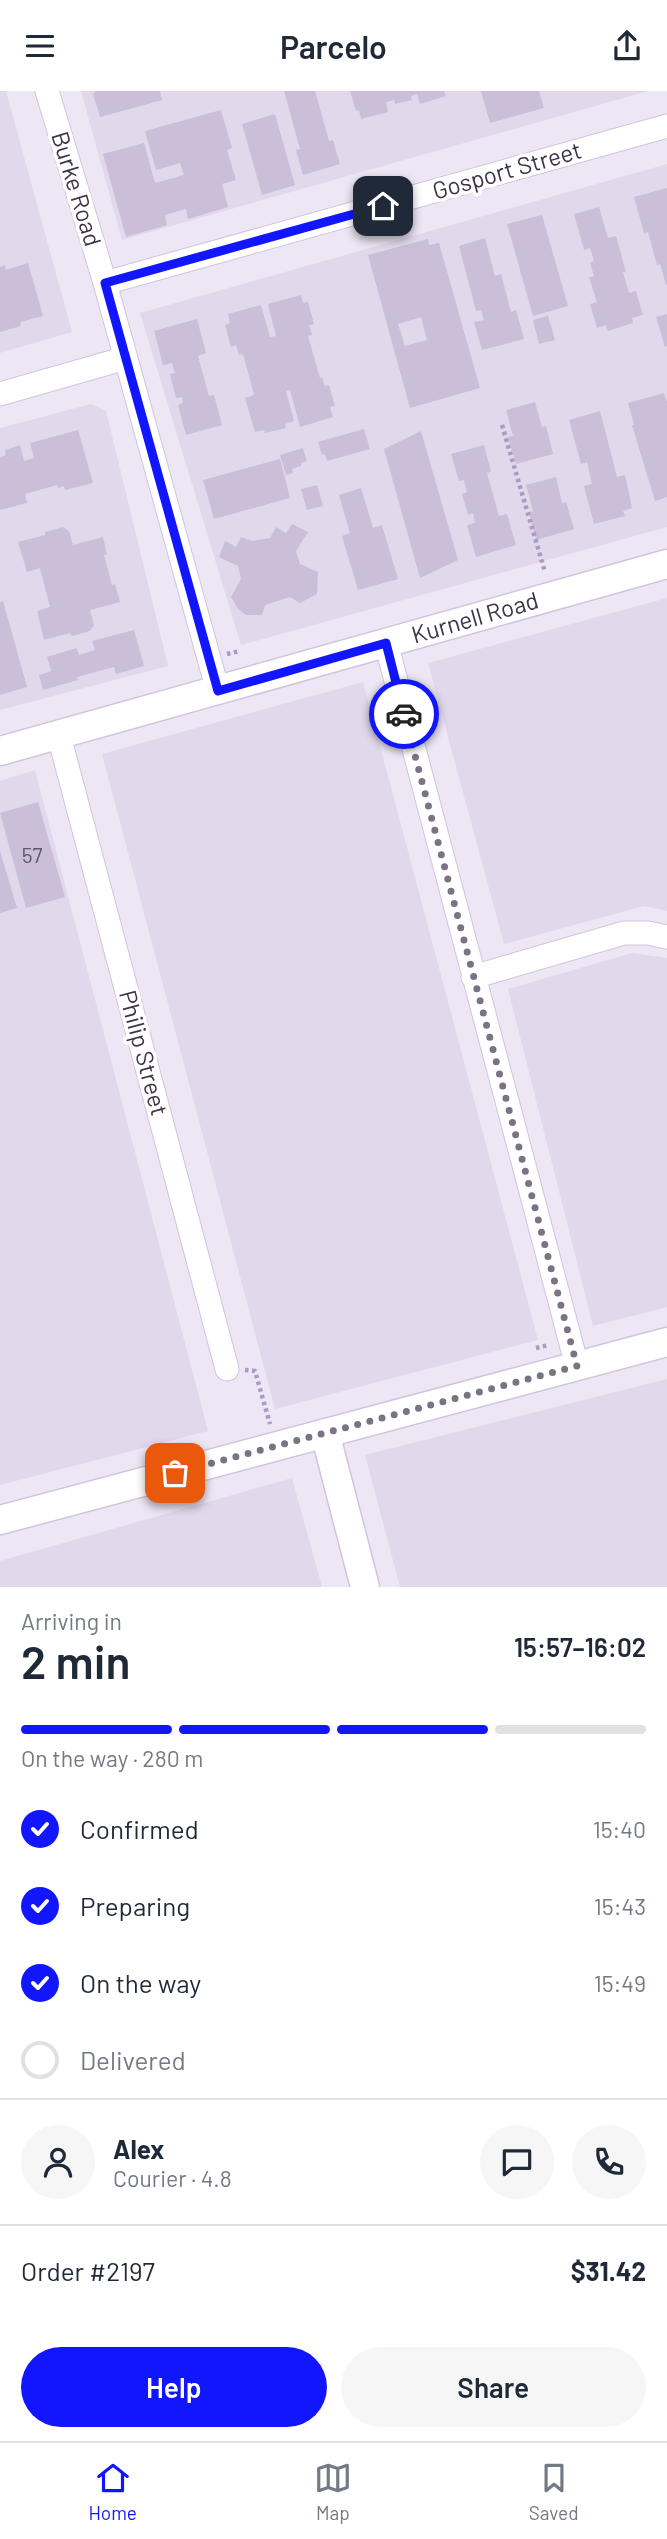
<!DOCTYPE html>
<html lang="en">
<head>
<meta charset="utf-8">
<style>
  :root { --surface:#fff; --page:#f6f6f7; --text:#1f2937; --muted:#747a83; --line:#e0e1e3; --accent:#1216ff }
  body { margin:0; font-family:Barlow,sans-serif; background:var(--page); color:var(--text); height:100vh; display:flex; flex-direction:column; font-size:26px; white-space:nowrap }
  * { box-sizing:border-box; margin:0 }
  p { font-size:23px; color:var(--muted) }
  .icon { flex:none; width:38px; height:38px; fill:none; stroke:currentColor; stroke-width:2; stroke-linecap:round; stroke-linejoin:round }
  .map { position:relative; height:1496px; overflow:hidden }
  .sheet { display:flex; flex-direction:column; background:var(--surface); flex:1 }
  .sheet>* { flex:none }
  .pin { position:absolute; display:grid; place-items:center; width:60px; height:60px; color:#fff; margin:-30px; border-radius:14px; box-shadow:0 4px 10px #0006 }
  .courier { position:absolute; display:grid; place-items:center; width:70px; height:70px; margin:-35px; border:5px solid #1216ff; border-radius:50%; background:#fff; color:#222; box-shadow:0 2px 9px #0007 }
  .overview em { font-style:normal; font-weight:600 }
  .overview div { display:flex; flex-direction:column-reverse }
  .overview { display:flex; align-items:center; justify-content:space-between; height:119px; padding:0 21px }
  h1 { font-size:46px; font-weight:600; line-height:52px }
  .bar { display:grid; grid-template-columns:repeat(4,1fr); gap:10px 7px; align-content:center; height:84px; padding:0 21px }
  .bar i { height:9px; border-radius:5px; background:var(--line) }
  .bar .selected { background:var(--accent) }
  .bar p { grid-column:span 4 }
  .line { display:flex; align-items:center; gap:18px; padding:0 21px; border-top:2px solid var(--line) }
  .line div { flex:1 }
  .round { display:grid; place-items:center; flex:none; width:74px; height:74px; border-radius:37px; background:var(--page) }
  ol { padding:0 21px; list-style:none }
  li { display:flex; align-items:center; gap:21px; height:77px }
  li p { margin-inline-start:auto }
  li .icon { padding:7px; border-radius:50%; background:var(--accent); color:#fff; stroke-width:4 }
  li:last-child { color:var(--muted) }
  li i { width:38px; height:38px; border:4px solid var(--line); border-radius:50% }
  .cta { display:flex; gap:14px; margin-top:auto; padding:14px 21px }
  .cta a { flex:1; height:80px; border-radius:42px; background:var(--accent); color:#fff; font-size:28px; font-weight:600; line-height:80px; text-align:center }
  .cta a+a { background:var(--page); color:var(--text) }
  header { display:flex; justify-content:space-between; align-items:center; height:91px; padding:0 21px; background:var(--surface); font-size:32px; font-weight:600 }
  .dock { display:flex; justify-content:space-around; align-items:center; height:98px; border-top:2px solid var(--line); background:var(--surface); font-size:19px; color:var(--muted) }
  .dock a { display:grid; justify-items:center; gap:4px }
  .dock .selected { color:var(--accent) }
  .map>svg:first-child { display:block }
  .residential { fill:#e2d8ec }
  .building { fill:#cabed9; fill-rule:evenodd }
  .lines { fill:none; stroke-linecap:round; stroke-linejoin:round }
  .minor-casing { stroke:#d1c5dd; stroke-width:25 }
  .tertiary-casing { stroke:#d1c5dd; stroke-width:31 }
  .path { stroke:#ad99c2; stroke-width:4.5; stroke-dasharray:3.5 3.5; stroke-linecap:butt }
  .minor { stroke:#fff; stroke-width:23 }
  .tertiary { stroke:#fff; stroke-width:28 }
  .done { stroke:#7b7384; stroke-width:7; stroke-dasharray:0 12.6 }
  .route { stroke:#1216ff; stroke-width:9 }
  .labels { text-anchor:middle; stroke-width:7; stroke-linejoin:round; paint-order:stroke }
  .number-label { font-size:21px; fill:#60576c }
  .street-label { font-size:24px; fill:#3d3547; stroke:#fff }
</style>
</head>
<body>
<header><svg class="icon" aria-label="menu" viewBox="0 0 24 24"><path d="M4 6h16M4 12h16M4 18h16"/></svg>Parcelo<svg class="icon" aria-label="share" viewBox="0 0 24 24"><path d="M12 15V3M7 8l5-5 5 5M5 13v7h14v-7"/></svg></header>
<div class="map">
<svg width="667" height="1496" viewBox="0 0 667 1496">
  <rect width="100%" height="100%" fill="#ede6f4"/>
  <path class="residential" d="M0,0H6L72,241L0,262Z
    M81,0H648L122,149Z
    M667,73V436L241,554L140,222Z
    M91,313L106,320L168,575L0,619V337Z
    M667,507V820L644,815L504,853L428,572Z
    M363,591L538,1249L275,1318L102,663Z
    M35,679L208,1340L0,1394V690Z
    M632,862L667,867V1216L593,1235L508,898Z
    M667,1288V1496H400L365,1364Z
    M292,1387L322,1496H0V1470Z"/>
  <path class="building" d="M96,0H160L162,9L100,26L93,3Z
    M284,0H315L329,50L333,49L340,73L303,84L296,59L300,58Z
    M350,0H444L446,5L420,13L417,3L411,5L412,9L395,13L394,9L386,11L388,21L361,28L359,19L356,20Z
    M481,0H539L544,17L490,32Z
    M221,19L232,57L227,59L236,89L222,93L228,116L188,128L186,118L165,124L167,134L126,146L103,63L144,52L155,92L184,84L180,72L156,79L145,40Z
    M275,23L295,94L262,104L242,33Z
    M667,97V194H666L660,173L657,174L648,141L644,142L634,106Z
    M599,116L608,147L616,145L626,181H623L629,202L636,200L643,224L632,227L633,232L608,240L606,234L597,237L590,213L597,211L589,186L594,185L590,172L594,170L590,157L584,159L574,123Z
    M542,124L568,215L533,225L507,133Z
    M485,147L495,185L501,183L511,221L516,219L524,248L482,259L474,231L484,229L481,219L476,220L459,155Z
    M428,148L429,154L439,152L480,297L410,317L368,164ZM421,226L427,249L405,255L398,233Z
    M28,172L43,225L20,231L21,235L0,241V176L5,174L6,179Z
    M301,204L303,212L308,211L314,233L309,234L312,244L308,245L320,287H322L325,295L329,294L335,315L330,316L333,326L300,336L290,299L286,300L294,330L285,333L286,337L265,342L264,339L255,341L245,307L254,304L243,263L239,264L236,254L231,256L225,234L230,232L228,223L261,214L270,246L276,245L268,213Z
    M667,223V255L665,256L656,226Z
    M548,225L555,249L539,253L533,229Z
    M197,228L206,262L198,265L209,305L214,304L222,334L186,344L178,314L183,312L182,306L176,307L170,283L175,282L172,272L163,274L154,240Z
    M664,302L667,311V406L655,410L632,334H634L628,312Z
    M535,311L542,336L546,335L553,363L516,373L508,346L513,345L506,319Z
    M600,320L617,386L625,384L632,417L623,420L625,425L594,433L584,395L592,393L587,371L581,373L569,329Z
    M364,338L370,358L327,370L325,363L322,364L318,351Z
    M78,339L93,392L65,399L64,395L58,397L57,394L25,403L27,412L0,419V366L6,364L5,359L20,354L24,370L34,367L30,352Z
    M421,340L458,469L420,487L384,358Z
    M484,354L491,381L487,382L499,425L507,423L516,454L476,466L467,434L475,432L473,422L468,424L462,403L467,401L464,389L459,390L451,363Z
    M303,357L307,370L301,372V375L292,378L293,382L286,384L280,364Z
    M280,368L290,407L214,428L203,389Z
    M556,386L562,412L566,411L574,438L536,449L529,421L533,420L526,394Z
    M317,394L323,415L307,419L301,398Z
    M361,397L373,437L382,434L398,488L358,499L342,445L350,442L339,404Z
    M292,433L308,441L296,460L300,473L318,481L317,503L300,512L290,506L265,514L262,524H246L238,518L231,506L241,488L238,475L219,466L225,450L236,456L241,446L252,450L270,447L276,436L286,442Z
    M63,436L69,440L73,454L103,446L107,463L104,464L112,494L115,493L120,511L90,519L94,534L90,540L72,545L70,542L44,549L37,520L50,516L40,477L27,481L18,451L45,444V441Z
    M3,510L27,596L0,604V511Z
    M134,539L144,575L116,583L114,576L77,586L78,589L43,599L39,584L51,580L47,566L77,557L79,564L95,559L92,550Z
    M38,711L65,806L26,817L0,722Z
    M0,760L17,817L0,822Z"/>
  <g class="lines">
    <defs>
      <path id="minor" d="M47,0L105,192L218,600
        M105,192L667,35
        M0,303L126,267
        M386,552L577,1275
        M59,645L227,1278
        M473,886L624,842H648L667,846"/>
      <path id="tertiary" d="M0,660L667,473
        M325,1342L365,1496
        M0,1429L667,1251"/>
    </defs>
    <use href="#minor" class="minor-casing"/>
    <use href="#tertiary" class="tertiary-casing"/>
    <path class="path" d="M502,334L545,481
      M227,563L240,560
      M536,1257L549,1254
      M245,1279L255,1280L270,1333"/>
    <use href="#minor" class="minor"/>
    <use href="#tertiary" class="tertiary"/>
  </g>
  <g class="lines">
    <path class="done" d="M175,1382L577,1275L404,623"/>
    <path class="route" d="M383,115L105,192L218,600L386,552L404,623"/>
  </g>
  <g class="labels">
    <g class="number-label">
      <text x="32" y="772">57</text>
    </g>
    <g class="street-label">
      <text transform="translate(507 80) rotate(-16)" y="8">Gosport Street</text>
      <text transform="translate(76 98) rotate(73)" y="8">Burke Road</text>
      <text transform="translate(475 527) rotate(-16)" y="8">Kurnell Road</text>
      <text transform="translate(143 962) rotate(75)" y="8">Philip Street</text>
    </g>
  </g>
</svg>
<div class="pin" style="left:175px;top:1382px;background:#ea580c"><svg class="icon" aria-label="bag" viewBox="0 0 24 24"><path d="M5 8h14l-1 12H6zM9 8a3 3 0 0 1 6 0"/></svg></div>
<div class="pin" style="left:383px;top:115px;background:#1f2937"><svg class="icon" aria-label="home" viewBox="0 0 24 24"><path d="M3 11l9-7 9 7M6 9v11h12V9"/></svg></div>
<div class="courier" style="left:404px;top:623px"><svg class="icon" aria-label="car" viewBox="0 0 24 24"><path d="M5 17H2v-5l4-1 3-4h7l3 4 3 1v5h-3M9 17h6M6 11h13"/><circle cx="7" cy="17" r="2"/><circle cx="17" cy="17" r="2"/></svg></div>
</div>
<section class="sheet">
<div class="overview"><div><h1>2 min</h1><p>Arriving in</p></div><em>15:57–16:02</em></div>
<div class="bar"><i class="selected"></i><i class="selected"></i><i class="selected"></i><i></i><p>On the way · 280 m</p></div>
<ol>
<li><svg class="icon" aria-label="check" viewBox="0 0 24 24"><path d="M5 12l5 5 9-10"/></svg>Confirmed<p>15:40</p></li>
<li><svg class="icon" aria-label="check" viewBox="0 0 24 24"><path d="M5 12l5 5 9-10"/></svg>Preparing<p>15:43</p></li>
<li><svg class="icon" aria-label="check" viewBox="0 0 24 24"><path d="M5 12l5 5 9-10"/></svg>On the way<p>15:49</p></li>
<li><i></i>Delivered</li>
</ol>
<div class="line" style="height:126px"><a class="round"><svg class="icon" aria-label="person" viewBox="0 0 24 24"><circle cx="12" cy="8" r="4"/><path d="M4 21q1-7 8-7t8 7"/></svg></a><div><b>Alex</b><p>Courier · 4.8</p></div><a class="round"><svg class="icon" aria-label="chat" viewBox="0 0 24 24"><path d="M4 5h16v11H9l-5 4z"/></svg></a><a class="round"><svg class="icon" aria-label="phone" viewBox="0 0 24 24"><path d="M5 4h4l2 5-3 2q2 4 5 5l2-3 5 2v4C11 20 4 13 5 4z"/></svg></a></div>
<div class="line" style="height:91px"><div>Order #2197</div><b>$31.42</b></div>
<div class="cta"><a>Help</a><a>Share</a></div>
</section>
<nav class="dock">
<a class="selected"><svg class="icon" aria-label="home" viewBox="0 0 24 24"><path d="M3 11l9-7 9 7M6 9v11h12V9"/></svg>Home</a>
<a><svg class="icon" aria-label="map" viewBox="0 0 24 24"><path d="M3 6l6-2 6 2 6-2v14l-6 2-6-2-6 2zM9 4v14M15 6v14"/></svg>Map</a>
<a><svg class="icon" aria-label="saved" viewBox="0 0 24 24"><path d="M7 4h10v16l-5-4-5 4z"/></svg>Saved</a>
</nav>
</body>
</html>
